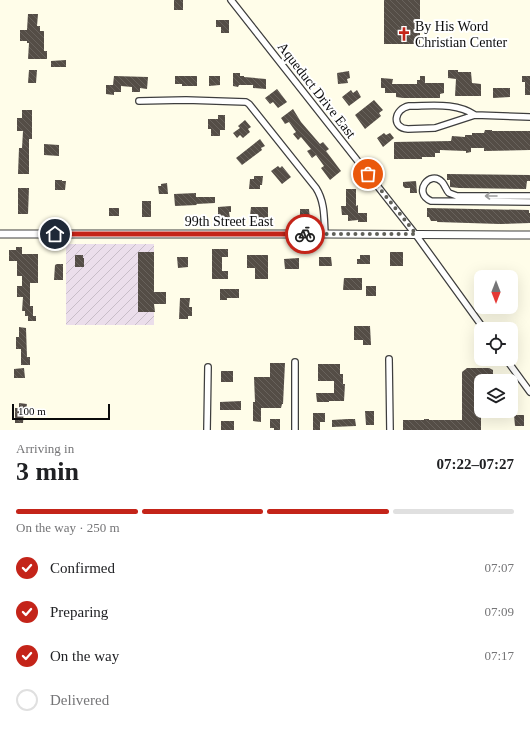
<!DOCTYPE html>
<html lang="en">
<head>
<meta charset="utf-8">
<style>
  :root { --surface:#fff; --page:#f6f6f6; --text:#202124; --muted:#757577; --line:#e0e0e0; --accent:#c42419 }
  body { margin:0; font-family:Georgia,serif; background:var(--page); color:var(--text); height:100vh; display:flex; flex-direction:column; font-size:15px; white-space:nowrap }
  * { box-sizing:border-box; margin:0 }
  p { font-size:13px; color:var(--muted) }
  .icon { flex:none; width:22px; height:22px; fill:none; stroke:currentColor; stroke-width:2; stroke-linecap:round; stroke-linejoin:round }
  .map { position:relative; height:430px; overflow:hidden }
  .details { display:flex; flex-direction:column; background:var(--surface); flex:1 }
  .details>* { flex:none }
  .needle { width:26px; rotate:180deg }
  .buttons { position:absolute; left:474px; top:270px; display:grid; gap:8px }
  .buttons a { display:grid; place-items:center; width:44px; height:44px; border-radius:8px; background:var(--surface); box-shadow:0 4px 16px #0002; font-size:20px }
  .scale { position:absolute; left:12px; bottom:10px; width:98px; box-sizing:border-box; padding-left:4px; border:2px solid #0b0b0b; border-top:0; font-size:11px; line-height:14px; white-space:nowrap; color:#0b0b0b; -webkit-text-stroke:3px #fff; paint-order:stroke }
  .pin { position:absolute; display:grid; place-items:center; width:34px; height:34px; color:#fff; margin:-17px; border:2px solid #fff; border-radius:50%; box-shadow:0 1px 4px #0007 }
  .courier { position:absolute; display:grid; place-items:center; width:40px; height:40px; margin:-20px; border:3px solid #c42419; border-radius:50%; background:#fff; color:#222; box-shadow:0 1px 5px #0007 }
  .headline em { font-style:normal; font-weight:800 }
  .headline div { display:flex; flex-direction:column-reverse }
  .headline { display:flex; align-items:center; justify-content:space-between; height:68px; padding:0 16px }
  h1 { font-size:26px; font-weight:800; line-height:30px }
  .bar { display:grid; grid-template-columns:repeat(4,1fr); gap:6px 4px; align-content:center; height:48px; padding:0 16px }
  .bar i { height:5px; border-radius:3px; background:var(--line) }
  .bar .selected { background:var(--accent) }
  .bar p { grid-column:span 4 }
  ol { padding:0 16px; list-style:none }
  li { display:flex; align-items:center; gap:12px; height:44px }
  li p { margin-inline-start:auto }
  li .icon { padding:4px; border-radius:50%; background:var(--accent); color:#fff; stroke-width:4 }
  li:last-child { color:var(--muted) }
  li i { width:22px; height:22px; border:2px solid var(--line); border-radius:50% }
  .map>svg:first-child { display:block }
  .industrial { fill:url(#industrial-furrows) }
  .building { fill:url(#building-back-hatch) }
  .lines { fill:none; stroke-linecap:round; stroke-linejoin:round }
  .minor-casing { stroke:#3e3e3e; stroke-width:8 }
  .tertiary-casing { stroke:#3e3e3e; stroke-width:9 }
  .minor { stroke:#fff; stroke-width:5.5 }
  .tertiary { stroke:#fff; stroke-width:7 }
  .oneway { stroke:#9d9d9d }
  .done { stroke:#606059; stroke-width:4; stroke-dasharray:0 7.2 }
  .route { stroke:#c42419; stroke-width:5 }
  .labels { text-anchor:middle; stroke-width:4; stroke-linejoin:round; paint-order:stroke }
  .poi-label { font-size:14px; fill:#0b0b0b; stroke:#fff; text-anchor:start }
  .street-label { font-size:14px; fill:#0b0b0b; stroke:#fff }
</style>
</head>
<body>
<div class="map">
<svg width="530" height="430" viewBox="0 0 530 430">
  <defs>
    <pattern id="industrial-furrows" width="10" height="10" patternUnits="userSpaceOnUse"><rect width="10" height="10" fill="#ebdeeb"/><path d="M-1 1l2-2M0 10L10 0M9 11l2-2" fill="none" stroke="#c8bdc8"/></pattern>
    <pattern id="building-back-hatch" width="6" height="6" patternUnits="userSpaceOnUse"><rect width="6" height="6" fill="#544d46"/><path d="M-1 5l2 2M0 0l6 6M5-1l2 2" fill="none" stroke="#68625c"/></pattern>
  </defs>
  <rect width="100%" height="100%" fill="#fffde9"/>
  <path class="industrial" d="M66,244H154V325H66Z"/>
  <path class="building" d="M174,0H183V10H174Z
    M384,0H420V44H384Z
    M28,14H38L37,26H40V31H44V51H47V59H28L29,43H27V41H20V30H27Z
    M216,20H229V33H221V27H216Z
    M66,60V67H51V61Z
    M29,70H37L36,83H28Z
    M448,70H458V72H471L472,83L481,84V96H455L456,79L448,78Z
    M349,71L350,78L347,79L348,83L338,84L337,73Z
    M233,73H240V76H244V77L266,79V89L253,88V85H239L238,87L233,86Z
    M114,76L148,77L147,89L140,88V92H132V87L121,86V92H114V95L106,94V85H113Z
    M175,76H197V86H182V84H175Z
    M209,76H220V85L209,86Z
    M420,76H425V83H444V93L440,94V98H403L396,97V93H385V88H381V78L393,79L392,84H417V80H420Z
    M522,76H530V95H525V82H522Z
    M493,88H510V97L493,98Z
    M277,89L287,102L278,108L273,102L270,104L265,98Z
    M351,90L353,93L357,90L361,97L349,106L342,97Z
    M374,100L383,110L379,113L381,116L365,129L355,115Z
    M293,109L301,122L320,144L323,142L329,149L326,151L341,171L330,180L321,168L324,166L316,155L312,158L307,151L311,149L301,137L298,140L293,134L296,132L289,122L285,124L281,118Z
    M22,110H32V139H29V174H18L19,148H22L23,131H17V118H22Z
    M218,115H225V130H220V136H211V129H208V119H218Z
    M245,120L251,127L248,129L250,132L243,138L240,135L237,138L233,133L240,128L238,126Z
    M485,130H492V131H530V150L484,151V148H471V152L466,153V151L440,150V153H435V157H422V159H394V142L451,141L452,136L465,137V135H472V133H484Z
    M384,133L386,135L390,133L394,138L383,147L377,138Z
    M260,139L265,146L261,148L262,150L242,165L236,158Z
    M44,144L59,145V156L44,155Z
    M278,166L280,168L282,166L291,177L282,184L271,171Z
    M447,174L530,175V181H527L526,189L459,188L450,187V180H447Z
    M254,176H263L262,185H260V189H249L250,179H254Z
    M55,180H62V181H66L65,190H55Z
    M416,181L417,193H410V188H405L403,186V182Z
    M167,183L168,194H159L158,186H161V184Z
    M18,188H29L28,214H18Z
    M346,189H356V206L358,205V213H367V222H358V220L348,221V215H342L341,206H346Z
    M196,193V197H215V203L196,204L197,205L175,206L174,194Z
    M142,201H151V217H142Z
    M231,206V212H229L230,218H218V207Z
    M251,207H268V221L264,220V223L254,222V216H250Z
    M109,208H119V216H109Z
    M427,208L529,210V213H530V223L500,224L437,222V221H431L429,217H427Z
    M300,209H309L310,220H300Z
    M16,247H22V254H38V283H30V306H33V316H36V321H28V316H25V311H22L23,297H17V286H22V276H17V261H9V250H16Z
    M212,249H228V257H222V271H228V279H212Z
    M138,252H154V292H166V304H154L155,312H138Z
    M390,252H403V266H390Z
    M75,255H83V258H84V267H75Z
    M247,255H268V279H255V268H247Z
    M360,255H370V264H357V259H360Z
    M177,257H188V267L178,268Z
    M319,257H331L332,266H319Z
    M299,258V269H285L284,259Z
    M57,264H63V280H54L55,265Z
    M344,278H362V290H343Z
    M366,286H376V296H366Z
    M220,289H239V298H227V300H220Z
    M180,298H190L189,307H192V316H188V319H179Z
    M354,326H370L371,345H363V340H354Z
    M19,327L26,328L27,357H30V365H21V349H16V337H19Z
    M270,363H285L283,404H282L281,408H261V422L253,421V402H255L254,377H270Z
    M318,364H340V374H343V384H345L344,401H329V402H317L316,393H334V381H318Z
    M24,368L25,378H14V369Z
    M467,368H489L493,370V381H481V430H403V420H424V419H429V420H462V372Z
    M221,371H233V382H221Z
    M241,401V410H220V402Z
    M19,403L27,404L26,410H24L23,423H15V408H19Z
    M365,411H374V425H366Z
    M313,413H325V422H320V430H313Z
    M514,415H524V426H515Z
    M270,419H280V430H274V428H270Z
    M348,419H355L356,426L332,427V420Z
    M221,421H234V430H221Z"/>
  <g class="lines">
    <defs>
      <path id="minor" d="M231,0L416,235L484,329
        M139,101L186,100L246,102L249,104L316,188C325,202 324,218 325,234
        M475,115C456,102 431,106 409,106C394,109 391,128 408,129L435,128L475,115L530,117
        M530,196H457L449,193C446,190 445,185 442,182C430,169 412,193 431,201L530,202
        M389,359L390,430
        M506,359L530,392
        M295,362V430
        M207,430L208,367"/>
      <path id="tertiary" d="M0,234H325L530,235"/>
    </defs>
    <use href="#minor" class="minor-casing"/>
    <use href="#tertiary" class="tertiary-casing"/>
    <use href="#minor" class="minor"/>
    <use href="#tertiary" class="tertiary"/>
  </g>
  <defs><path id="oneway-shaft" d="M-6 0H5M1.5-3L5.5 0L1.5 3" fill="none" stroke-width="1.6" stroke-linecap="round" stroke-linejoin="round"/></defs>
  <use class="oneway" href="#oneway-shaft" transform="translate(491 196) rotate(-180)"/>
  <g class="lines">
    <path class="done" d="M305,234H416L368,174"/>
    <path class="route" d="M55,234H305"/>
  </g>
  <defs>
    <symbol id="church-bare" viewBox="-9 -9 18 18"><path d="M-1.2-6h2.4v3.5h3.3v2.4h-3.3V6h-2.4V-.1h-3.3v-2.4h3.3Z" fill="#c42419" stroke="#fff" stroke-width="2.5" paint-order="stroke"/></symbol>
  </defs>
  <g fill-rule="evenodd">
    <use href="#church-bare" x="394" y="24" width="20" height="20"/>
  </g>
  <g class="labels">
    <g class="poi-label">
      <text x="415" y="31">By His Word<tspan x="415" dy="16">Christian Center</tspan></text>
    </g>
    <g class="street-label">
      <text transform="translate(317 90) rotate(52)" y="5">Aqueduct Drive East</text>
      <text x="229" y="226">99th Street East</text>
    </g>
  </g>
</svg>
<div class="buttons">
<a><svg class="needle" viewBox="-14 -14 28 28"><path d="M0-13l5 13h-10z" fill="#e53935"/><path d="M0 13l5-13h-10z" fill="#757577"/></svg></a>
<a><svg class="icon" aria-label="locate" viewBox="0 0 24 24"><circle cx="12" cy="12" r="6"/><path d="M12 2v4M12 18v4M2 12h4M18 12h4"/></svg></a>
<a><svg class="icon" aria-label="layers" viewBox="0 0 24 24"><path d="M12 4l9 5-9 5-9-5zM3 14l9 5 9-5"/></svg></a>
</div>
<div class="scale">100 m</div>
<div class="pin" style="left:368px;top:174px;background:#ea580c"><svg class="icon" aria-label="bag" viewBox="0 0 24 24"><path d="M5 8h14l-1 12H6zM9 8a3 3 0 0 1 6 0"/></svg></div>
<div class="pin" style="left:55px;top:234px;background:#1f2937"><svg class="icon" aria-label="home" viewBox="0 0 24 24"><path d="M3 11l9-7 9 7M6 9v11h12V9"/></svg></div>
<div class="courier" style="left:305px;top:234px"><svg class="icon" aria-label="bike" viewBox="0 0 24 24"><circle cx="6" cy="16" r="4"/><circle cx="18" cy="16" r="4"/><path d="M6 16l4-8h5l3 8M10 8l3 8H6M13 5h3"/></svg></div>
</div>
<section class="details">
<div class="headline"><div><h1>3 min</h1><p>Arriving in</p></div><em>07:22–07:27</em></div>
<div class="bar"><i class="selected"></i><i class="selected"></i><i class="selected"></i><i></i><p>On the way · 250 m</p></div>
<ol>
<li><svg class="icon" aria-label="check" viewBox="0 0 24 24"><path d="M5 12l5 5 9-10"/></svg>Confirmed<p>07:07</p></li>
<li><svg class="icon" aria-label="check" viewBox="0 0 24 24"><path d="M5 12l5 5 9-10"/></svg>Preparing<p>07:09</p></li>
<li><svg class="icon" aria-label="check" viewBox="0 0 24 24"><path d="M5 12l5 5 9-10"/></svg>On the way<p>07:17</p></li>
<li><i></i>Delivered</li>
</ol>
</section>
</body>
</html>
